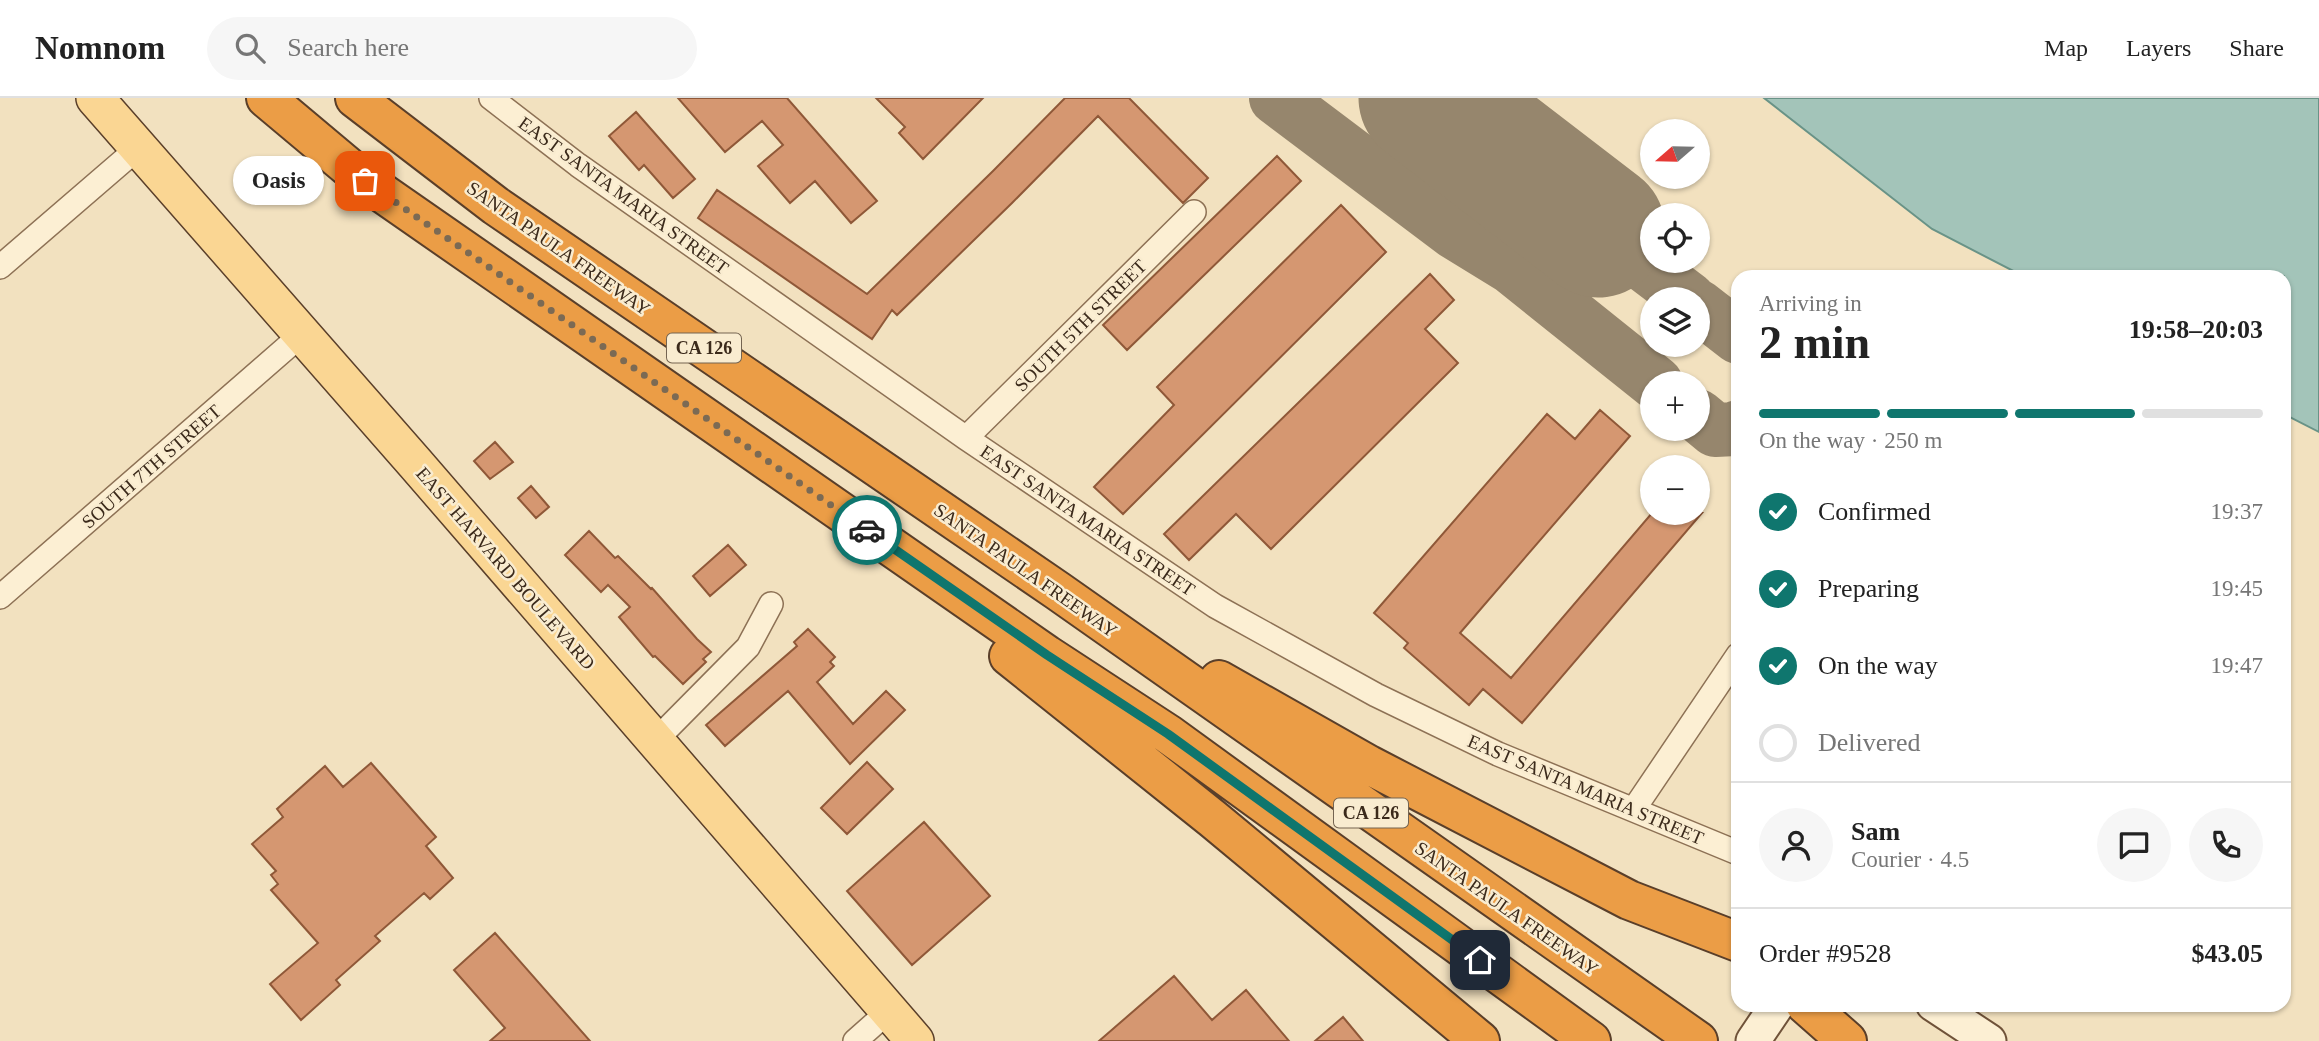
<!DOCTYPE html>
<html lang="en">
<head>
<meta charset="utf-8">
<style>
  :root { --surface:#fff; --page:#f6f6f6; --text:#222; --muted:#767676; --line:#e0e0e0; --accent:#0f766e }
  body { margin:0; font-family:Georgia,serif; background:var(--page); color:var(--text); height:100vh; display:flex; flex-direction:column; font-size:26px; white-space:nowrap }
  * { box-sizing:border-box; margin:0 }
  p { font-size:23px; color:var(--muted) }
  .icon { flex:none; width:38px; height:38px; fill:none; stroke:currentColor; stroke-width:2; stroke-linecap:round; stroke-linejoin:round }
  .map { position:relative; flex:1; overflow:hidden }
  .drawer { position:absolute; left:1731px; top:172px; width:560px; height:742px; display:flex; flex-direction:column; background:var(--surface); border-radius:21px; box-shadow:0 2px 5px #0004 }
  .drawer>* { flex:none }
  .needle { width:46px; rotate:250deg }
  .controls { position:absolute; left:1640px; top:21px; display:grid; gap:14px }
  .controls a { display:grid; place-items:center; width:70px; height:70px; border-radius:50%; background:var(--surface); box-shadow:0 2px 5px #0004; font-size:35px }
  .pin { position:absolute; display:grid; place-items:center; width:60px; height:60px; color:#fff; margin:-30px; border-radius:14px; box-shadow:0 4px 10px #0006 }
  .courier { position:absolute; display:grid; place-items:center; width:70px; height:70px; margin:-35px; border:5px solid #0f766e; border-radius:50%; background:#fff; color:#222; box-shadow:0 2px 9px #0007 }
  .bubble { position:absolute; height:49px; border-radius:24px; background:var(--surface); box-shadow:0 2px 5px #0004; font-size:23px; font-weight:700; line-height:49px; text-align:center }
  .overview em { font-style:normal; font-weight:700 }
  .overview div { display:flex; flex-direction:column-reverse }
  .overview { display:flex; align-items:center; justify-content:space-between; height:119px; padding:0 28px }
  h1 { font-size:46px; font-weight:700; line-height:52px }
  .bar { display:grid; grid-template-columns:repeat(4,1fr); gap:10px 7px; align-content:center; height:84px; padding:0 28px }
  .bar i { height:9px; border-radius:5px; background:var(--line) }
  .bar .active { background:var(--accent) }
  .bar p { grid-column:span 4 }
  .line { display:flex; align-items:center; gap:18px; padding:0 28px; border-top:2px solid var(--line) }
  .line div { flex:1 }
  .round { display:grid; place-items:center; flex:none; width:74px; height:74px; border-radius:37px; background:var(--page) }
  ol { padding:0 28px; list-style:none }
  li { display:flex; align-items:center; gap:21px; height:77px }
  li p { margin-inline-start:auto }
  li .icon { padding:7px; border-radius:50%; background:var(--accent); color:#fff; stroke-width:4 }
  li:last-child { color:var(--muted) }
  li i { width:38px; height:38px; border:4px solid var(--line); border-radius:50% }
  header { display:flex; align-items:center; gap:42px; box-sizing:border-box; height:98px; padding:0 35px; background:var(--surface); border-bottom:2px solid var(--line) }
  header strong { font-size:33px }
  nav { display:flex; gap:38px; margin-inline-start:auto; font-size:24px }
  .search { width:490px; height:63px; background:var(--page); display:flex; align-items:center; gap:18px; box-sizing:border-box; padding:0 24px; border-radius:38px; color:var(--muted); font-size:26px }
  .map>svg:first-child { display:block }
  .water { fill:#a3c4b9; stroke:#699387; stroke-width:2 }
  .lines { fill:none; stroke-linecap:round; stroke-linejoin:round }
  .taxiway { stroke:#96866d; stroke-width:54 }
  .runway { stroke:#96866d; stroke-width:135 }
  .building { fill:#d59771; stroke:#8f5838; stroke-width:2 }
  .street-casing { stroke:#8d7155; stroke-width:26 }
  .secondary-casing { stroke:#6f5239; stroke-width:37 }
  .primary-casing { stroke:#5a3f2a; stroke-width:40 }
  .highway-casing { stroke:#5a3f2a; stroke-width:42 }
  .street { stroke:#fcefd3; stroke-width:23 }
  .secondary { stroke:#fcefd3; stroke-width:33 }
  .primary { stroke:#fad693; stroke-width:37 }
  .highway { stroke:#eb9d46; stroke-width:38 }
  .done { stroke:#7b6a54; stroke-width:7; stroke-dasharray:0 12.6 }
  .route { stroke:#0f766e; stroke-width:9 }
  .labels { text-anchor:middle; stroke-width:5; stroke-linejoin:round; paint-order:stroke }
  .shield { fill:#f9ecd0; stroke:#746451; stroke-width:2 }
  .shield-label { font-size:18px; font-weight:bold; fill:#3b2a1b }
  .street-label { font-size:19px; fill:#3b2a1b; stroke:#f9ecd0 }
</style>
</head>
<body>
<header>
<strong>Nomnom</strong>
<div class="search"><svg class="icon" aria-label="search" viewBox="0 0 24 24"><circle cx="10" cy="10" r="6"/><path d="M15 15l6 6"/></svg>Search here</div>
<nav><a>Map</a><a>Layers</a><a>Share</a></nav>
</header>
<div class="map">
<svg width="2319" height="943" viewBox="0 0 2319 943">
  <rect width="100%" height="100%" fill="#f2e1bf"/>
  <path class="water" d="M1764,0H2319V334L2284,316V178H2023L1932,131Z"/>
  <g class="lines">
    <path class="taxiway" d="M1276,0L1454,134L1511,169L1656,285
      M1598,132L1689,201
      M1698,208L1738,239
      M1698,318L1715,332L1735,331L1738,329"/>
    <path class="runway" d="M1426,0L1598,132"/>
  </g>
  <path class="building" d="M678,0H787L877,103L851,125L815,83L790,105L758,68L783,47L762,23L725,54Z
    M876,0H983L923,61L899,35L905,29Z
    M1065,0H1129L1208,80L1183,105L1098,18L1012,105L897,217L892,212L872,241L698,120L717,92L867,196L993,73Z
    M636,14L695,81L673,100L644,67L639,72L609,38Z
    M1277,58L1301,83L1127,252L1103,227Z
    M1341,107L1386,154L1123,416L1094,389L1174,307L1157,289Z
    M1430,176L1454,202L1425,231L1458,265L1271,451L1236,416L1189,462L1164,436Z
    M1600,312L1630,338L1460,535L1511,580L1652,415H1702L1522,625L1483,591L1469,607L1404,550L1408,545L1374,515L1547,316L1575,341Z
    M495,344L513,364L490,381L474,363Z
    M531,388L549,409L536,420L518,400Z
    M589,433L615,460L618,458L651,491L652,490L697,541L711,554L703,561L706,564L683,586L655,558L653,559L619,519L630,509L608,487L601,494L565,457Z
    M728,447L746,467L710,498L693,478Z
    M808,531L835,559L830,564L834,568L817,584L853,626L886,593L905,612L850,666L788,593L725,648L706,627L797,548L794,544Z
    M867,664L893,691L847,736L821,710Z
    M371,665L436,739L426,748L453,780L430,801L424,795L375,838L380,843L336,882L340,887L301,922L270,886L318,845L271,792L278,786L271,777L276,773L252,746L283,719L277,711L325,668L343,689Z
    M924,724L990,798L912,867L847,793Z
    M495,835L590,943H490L505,930L454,872Z
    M1174,878L1212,922L1246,892L1289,943H1099Z
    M1343,919L1363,943H1315Z"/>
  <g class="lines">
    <defs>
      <path id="street" d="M491,0L578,67L966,340L1215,508L1376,597L1498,656L1738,755
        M0,169L138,50
        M966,340L1194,114
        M0,499L301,237
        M655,643L748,549L771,506
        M1634,711L1738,557
        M855,943L889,913"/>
      <path id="secondary" d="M1933,906L1989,943
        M1753,943L1778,906"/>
      <path id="primary" d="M95,0L415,365L915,943"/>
      <path id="highway" d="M266,0L365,83L1047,557L1168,636L1591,943
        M355,0L496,108L1058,493L1698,943
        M1009,558L1213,721L1480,943
        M1219,582L1369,667L1629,802L1738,844
        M1805,906L1847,943"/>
    </defs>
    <use href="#street" class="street-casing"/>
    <use href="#secondary" class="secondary-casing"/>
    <use href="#primary" class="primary-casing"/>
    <use href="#highway" class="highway-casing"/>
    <use href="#street" class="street"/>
    <use href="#secondary" class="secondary"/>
    <use href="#primary" class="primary"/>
    <use href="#highway" class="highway"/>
  </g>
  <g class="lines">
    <path class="done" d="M365,83L867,432"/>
    <path class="route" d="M867,432L1047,557L1168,636L1480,862"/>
  </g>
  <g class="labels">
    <g class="shield">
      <rect x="667" y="235.5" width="74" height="29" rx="5"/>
      <rect x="1334" y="700.5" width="74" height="29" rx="5"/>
    </g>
    <g class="shield-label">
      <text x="704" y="256">CA 126</text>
      <text x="1371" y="721">CA 126</text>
    </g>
    <g class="street-label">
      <text transform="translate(624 97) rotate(36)" y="7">EAST SANTA MARIA STREET</text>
      <text transform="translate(559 150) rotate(35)" y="7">SANTA PAULA FREEWAY</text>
      <text transform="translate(1080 227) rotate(-45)" y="7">SOUTH 5TH STREET</text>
      <text transform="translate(151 368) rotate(-41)" y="7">SOUTH 7TH STREET</text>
      <text transform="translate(1088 422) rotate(34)" y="7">EAST SANTA MARIA STREET</text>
      <text transform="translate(506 470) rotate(49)" y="7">EAST HARVARD BOULEVARD</text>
      <text transform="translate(1026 472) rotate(35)" y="7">SANTA PAULA FREEWAY</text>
      <text transform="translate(1586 691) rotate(23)" y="7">EAST SANTA MARIA STREET</text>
      <text transform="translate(1507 810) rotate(35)" y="7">SANTA PAULA FREEWAY</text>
    </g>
  </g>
</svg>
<div class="controls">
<a><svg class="needle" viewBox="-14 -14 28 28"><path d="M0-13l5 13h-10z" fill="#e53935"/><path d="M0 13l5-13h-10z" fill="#767676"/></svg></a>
<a><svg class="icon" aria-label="locate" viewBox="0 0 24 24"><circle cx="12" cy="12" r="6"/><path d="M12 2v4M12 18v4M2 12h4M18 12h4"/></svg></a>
<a><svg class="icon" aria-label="layers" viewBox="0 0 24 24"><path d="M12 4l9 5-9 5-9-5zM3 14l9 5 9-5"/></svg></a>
<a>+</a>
<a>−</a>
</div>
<div class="pin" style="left:365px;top:83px;background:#ea580c"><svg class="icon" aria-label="bag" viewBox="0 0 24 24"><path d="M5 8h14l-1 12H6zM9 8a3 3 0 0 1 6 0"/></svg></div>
<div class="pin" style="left:1480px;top:862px;background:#1f2937"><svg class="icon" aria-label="home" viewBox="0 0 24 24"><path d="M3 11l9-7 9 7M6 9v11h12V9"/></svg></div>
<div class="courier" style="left:867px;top:432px"><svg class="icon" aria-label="car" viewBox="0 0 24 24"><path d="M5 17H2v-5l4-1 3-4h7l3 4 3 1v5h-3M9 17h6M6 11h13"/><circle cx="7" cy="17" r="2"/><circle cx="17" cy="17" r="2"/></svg></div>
<div class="bubble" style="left:233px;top:58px;width:91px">Oasis</div>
<section class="drawer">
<div class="overview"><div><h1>2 min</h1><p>Arriving in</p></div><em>19:58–20:03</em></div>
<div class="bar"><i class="active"></i><i class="active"></i><i class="active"></i><i></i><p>On the way · 250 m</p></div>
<ol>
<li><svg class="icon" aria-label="check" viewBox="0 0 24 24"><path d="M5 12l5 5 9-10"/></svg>Confirmed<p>19:37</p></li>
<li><svg class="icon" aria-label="check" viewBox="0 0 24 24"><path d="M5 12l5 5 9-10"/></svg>Preparing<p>19:45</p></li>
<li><svg class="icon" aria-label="check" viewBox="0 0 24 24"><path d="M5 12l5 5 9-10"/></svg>On the way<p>19:47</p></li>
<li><i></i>Delivered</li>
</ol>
<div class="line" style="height:126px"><a class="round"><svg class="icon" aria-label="person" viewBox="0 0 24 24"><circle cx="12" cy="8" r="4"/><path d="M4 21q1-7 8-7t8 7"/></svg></a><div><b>Sam</b><p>Courier · 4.5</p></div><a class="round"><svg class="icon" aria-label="chat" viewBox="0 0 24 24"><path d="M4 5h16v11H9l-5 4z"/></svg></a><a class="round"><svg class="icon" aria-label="phone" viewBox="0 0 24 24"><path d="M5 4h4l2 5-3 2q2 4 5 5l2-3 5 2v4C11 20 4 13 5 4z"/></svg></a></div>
<div class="line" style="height:91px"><div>Order #9528</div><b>$43.05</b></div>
</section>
</div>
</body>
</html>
